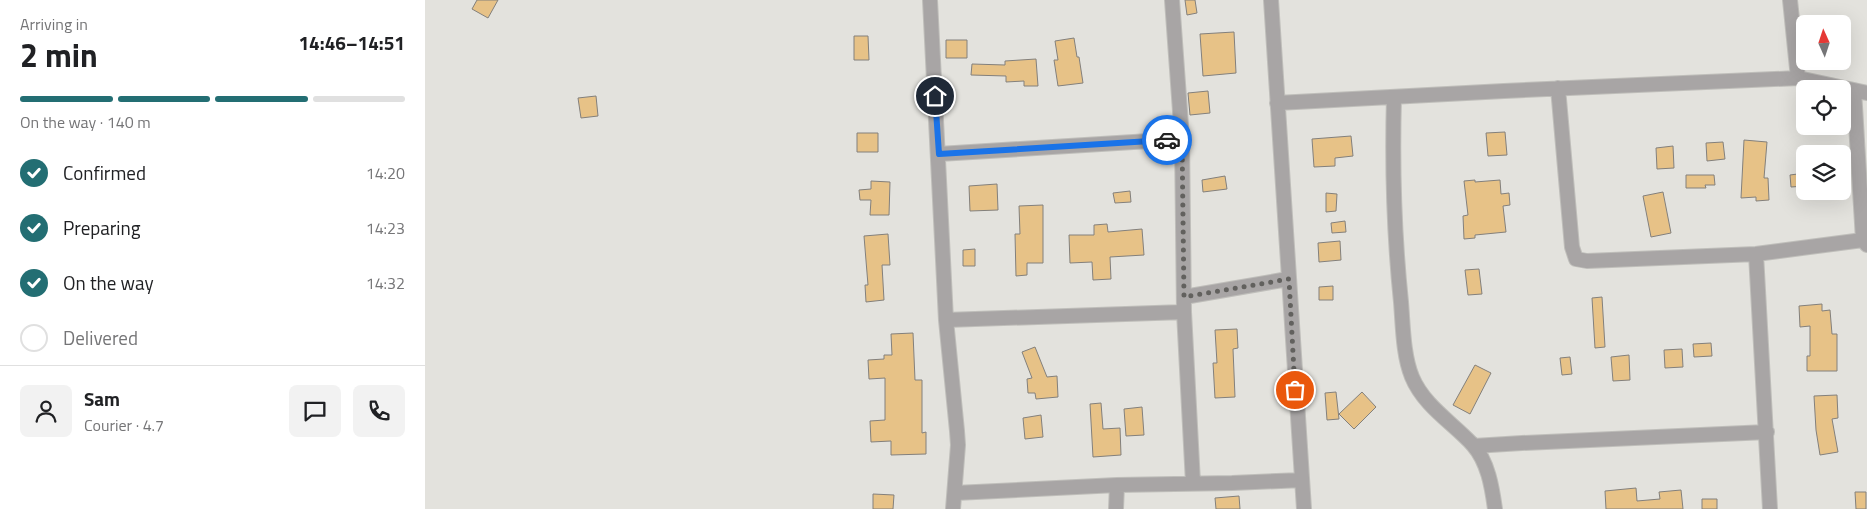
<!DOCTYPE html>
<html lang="en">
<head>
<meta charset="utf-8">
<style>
  :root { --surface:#fff; --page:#f2f2f2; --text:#202124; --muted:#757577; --line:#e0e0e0; --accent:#236e73 }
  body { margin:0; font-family:"Titillium Web",sans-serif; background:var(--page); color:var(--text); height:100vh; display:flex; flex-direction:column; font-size:19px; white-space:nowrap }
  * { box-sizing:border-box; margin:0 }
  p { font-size:16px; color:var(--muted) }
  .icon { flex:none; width:28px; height:28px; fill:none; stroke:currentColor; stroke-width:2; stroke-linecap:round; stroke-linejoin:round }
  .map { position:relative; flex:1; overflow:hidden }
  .sheet { display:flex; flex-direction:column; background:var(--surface); width:425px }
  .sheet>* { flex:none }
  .needle { width:32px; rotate:357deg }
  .buttons { position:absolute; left:1371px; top:15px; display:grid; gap:10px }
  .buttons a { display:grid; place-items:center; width:55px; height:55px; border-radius:8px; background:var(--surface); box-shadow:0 5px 20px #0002; font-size:25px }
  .pin { position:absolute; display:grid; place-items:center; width:42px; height:42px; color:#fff; margin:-21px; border:2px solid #fff; border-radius:50%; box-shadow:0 1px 5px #0007 }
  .courier { position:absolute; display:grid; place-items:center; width:50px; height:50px; margin:-25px; border:4px solid #1a73e8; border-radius:50%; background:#fff; color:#222; box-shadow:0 1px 6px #0007 }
  .headline em { font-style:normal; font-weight:700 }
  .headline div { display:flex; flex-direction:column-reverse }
  .headline { display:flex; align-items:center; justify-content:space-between; height:85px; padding:0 20px }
  h1 { font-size:32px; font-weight:700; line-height:38px }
  .bar { display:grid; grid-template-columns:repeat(4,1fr); gap:8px 5px; align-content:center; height:60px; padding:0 20px }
  .bar i { height:6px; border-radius:4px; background:var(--line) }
  .bar .on { background:var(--accent) }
  .bar p { grid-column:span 4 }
  .line { display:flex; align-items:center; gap:12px; padding:0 20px; border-top:1px solid var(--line) }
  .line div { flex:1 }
  .round { display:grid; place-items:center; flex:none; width:52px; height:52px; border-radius:8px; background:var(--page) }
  ol { padding:0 20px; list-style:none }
  li { display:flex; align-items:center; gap:15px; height:55px }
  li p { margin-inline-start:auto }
  li .icon { padding:5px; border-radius:50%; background:var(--accent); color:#fff; stroke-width:4 }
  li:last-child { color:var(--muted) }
  li i { width:28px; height:28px; border:2px solid var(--line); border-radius:50% }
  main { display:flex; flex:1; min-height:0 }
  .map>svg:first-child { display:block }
  .building { fill:#e7c287; stroke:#83807c }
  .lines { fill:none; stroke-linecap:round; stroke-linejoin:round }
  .minor-casing { stroke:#bfbeba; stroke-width:16 }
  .minor { stroke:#a8a5a5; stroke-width:14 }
  .done { stroke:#62615e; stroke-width:5; stroke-dasharray:0 9 }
  .route { stroke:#1a73e8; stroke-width:6 }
</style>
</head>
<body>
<main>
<section class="sheet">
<div class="headline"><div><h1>2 min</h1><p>Arriving in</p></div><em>14:46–14:51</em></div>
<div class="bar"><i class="on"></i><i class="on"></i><i class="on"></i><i></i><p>On the way · 140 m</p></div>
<ol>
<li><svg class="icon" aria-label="check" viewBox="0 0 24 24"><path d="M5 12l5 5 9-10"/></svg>Confirmed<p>14:20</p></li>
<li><svg class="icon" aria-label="check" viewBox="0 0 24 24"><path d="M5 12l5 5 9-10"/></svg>Preparing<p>14:23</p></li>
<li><svg class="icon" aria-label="check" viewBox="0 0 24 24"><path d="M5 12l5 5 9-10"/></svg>On the way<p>14:32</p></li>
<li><i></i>Delivered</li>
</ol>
<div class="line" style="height:90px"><a class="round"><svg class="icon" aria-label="person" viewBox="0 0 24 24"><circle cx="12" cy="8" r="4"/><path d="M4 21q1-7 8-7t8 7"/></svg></a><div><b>Sam</b><p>Courier · 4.7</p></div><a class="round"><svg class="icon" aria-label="chat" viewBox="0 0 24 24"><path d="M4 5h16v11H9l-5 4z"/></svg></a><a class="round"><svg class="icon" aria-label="phone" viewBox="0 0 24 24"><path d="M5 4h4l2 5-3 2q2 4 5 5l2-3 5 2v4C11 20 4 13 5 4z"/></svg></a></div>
</section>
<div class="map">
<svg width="1442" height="509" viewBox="0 0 1442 509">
  <rect width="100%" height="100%" fill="#e3e2dd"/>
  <path class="building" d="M52,0H73L63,18L47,9Z
    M760,0H770L772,13L762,15Z
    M809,32L811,73L778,76L775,34Z
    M429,36H443L444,60H429Z
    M649,38L652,57H654L658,83L633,86L629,60H633L630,41Z
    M521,40H542V58H521Z
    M611,59L613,86H599V81L581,82V76L546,75L547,64L580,65V61Z
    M783,91L785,113L765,115L763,93Z
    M171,96L173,116L156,118L153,98Z
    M1080,132L1082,155L1063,156L1061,133Z
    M432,133H453V152H432Z
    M926,136L928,156L910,158V166L889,167L887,139Z
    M1319,140L1342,142L1339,178H1343L1344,200L1331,201V197L1316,198Z
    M1298,142L1300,159L1282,161L1281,143Z
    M1248,146L1249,168L1232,169L1231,148Z
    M1380,173V186L1366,187L1365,175Z
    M1261,175H1289L1290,185H1280L1281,188H1261Z
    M800,176L802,189L778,192L777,180Z
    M1050,180V182L1075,180L1076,194L1084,193L1085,205L1078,206L1081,232L1050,235V238L1039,239L1038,216L1043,215L1039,181Z
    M446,181L465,182L464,215H445L446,200H435L434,190L446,189Z
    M572,184L573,210L545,211L544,186Z
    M705,191L706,202L690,203L688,193Z
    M1238,192L1246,233L1226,237L1218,196Z
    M901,193L912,194L911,211L901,212Z
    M618,205V263H602V275L591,276L590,234H595L594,206Z
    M920,221L921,232L907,233L906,223Z
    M682,224L683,232L717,229L719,255L685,257L686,279L668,280L667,262L645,263L644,235H669V225Z
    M463,234L465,265H457L459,300L441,302L440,285H443L439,236Z
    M915,241L916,260L894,262L893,243Z
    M550,249V266H538V250Z
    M1054,269L1057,294L1043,295L1040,270Z
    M908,286V300H894V287Z
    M1177,297L1180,347L1170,348L1167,298Z
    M1397,304V311L1405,310L1407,334H1412V371H1382V356H1385V326L1375,327L1374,306Z
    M812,329L813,348L808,349L810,397L790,398L788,363H792L790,330Z
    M488,333L490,380H497V433L501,432V454L466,455V441L446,442L445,421L460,420V378L444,379L443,360L459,359V355H467L466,334Z
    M1286,343L1287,356L1269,357L1268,344Z
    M610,347L622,377L632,376L633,397L611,399L610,393H603L602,379L607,378L597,352Z
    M1257,349L1258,367L1240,368L1239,350Z
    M1204,355L1205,380L1188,381L1186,357Z
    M1145,357L1147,374L1137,375L1135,358Z
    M1050,365L1066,373L1045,414L1028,405Z
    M911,392L914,419L902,420L900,393Z
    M937,392L951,407L929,429L914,414Z
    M1412,395L1413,418L1407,419L1413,452L1395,455L1391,430L1389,396Z
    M676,403L678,429L695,428L696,455L668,457L665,404Z
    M717,407L719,435L701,436L699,409Z
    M616,415L618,437L600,439L598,418Z
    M1211,488L1212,501L1235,499L1234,492L1256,490L1258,509H1181L1180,491Z
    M1430,492H1441V509H1431Z
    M448,494L469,495L468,509H448Z
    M814,496L815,509H791L790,498Z
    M1277,499H1292V509H1277Z"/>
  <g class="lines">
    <defs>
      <path id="minor" d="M505,0L521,320L532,431L533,445L528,509
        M747,0L757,139L759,312L768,483
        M846,0L879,509
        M1365,0L1373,78
        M1133,88L1147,247L1151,259L1162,261L1331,254L1438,240
        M1429,90L1438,240L1442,245
        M969,97C967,166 969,234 976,302C978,326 978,355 987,377C999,406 1028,423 1048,445C1063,462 1067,487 1070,509
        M852,103L1079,91L1373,78L1442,93
        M514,154L757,139
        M1331,254L1345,509
        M759,297L863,279
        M521,320L759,312
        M1049,446L1097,443L1342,432
        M530,493L692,485L807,483L877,480
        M691,509L692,485"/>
    </defs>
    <use href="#minor" class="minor-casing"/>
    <use href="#minor" class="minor"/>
  </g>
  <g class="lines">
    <path class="done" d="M742,140L757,139L759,297L864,279L870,390"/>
    <path class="route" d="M510,96L514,154L742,140"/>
  </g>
</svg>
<div class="buttons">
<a><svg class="needle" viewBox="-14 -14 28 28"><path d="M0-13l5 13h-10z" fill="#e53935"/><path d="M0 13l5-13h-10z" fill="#757577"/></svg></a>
<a><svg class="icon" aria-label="locate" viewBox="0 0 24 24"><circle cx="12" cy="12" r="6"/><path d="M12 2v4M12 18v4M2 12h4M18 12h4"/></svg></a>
<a><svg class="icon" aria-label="layers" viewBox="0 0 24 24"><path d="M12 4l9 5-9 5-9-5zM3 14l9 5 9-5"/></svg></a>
</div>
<div class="pin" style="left:870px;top:390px;background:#ea580c"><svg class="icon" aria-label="bag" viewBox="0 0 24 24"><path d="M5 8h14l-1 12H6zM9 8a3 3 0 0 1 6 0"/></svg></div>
<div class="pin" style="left:510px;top:96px;background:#1f2937"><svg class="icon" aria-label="home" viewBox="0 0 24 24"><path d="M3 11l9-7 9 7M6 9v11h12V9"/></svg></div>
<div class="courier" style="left:742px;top:140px"><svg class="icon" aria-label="car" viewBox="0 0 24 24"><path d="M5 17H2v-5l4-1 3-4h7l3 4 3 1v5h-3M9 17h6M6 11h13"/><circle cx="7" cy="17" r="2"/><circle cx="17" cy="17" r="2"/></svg></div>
</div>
</main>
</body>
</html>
